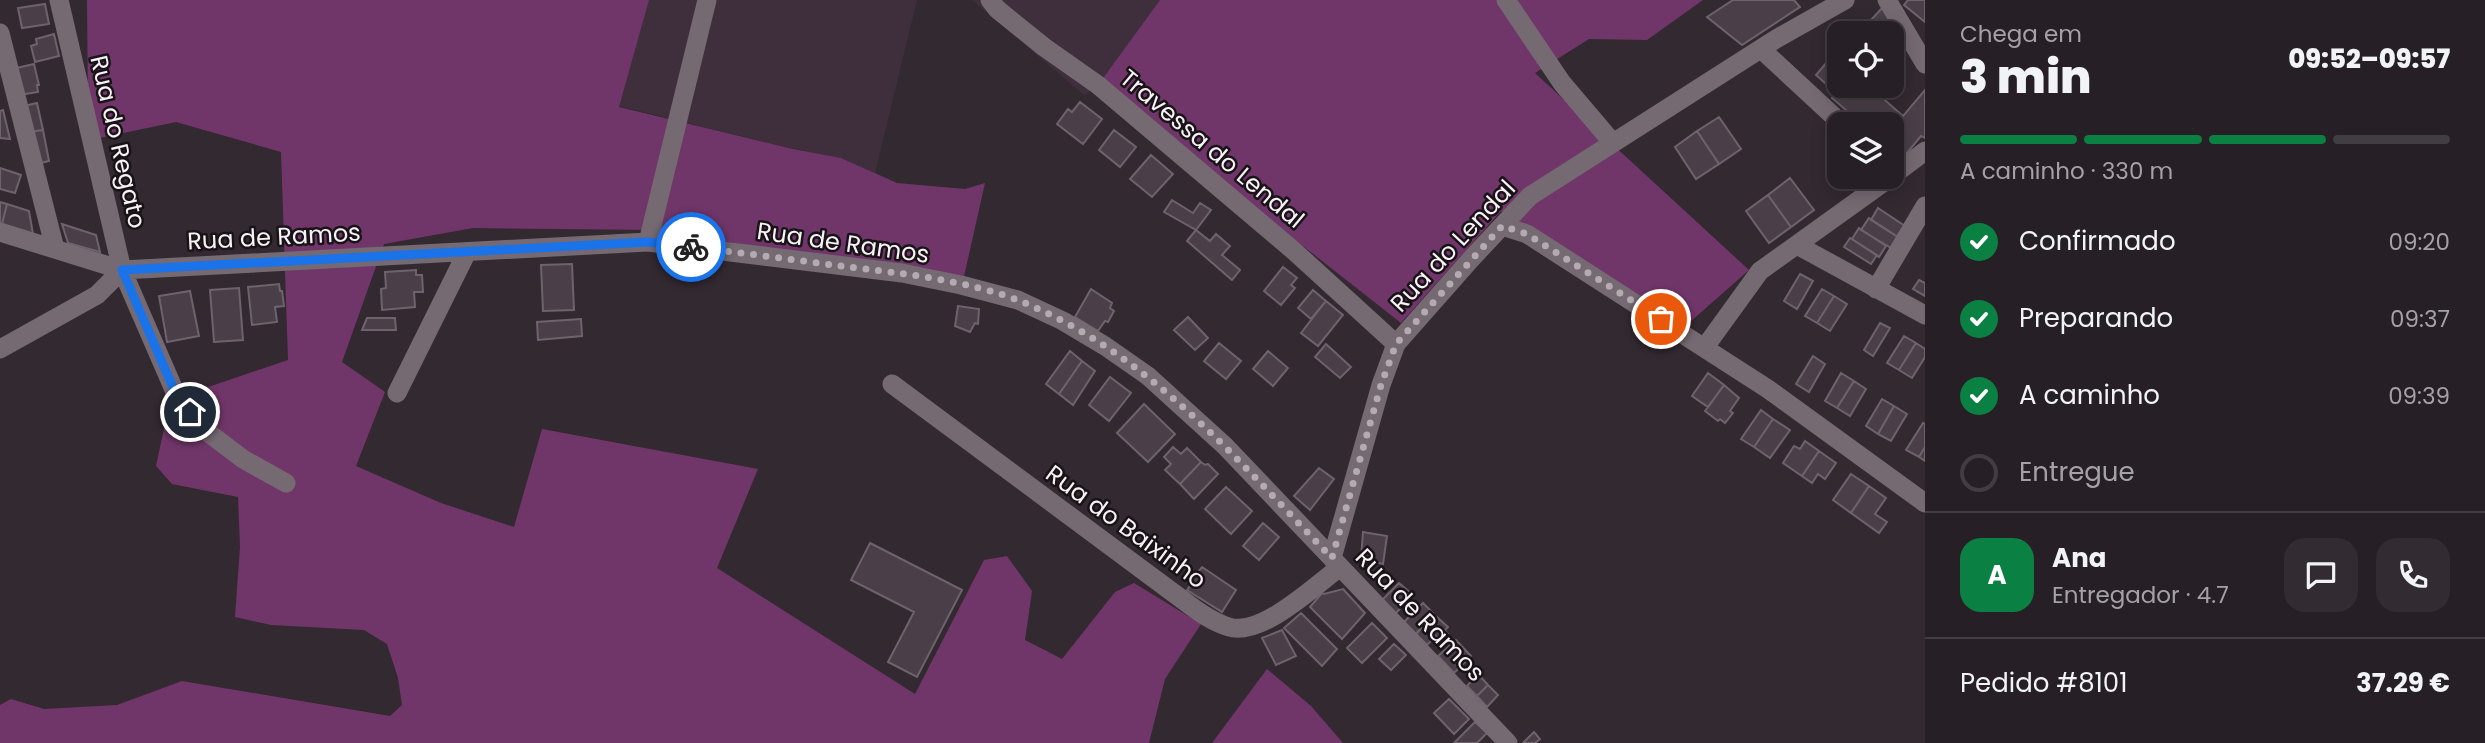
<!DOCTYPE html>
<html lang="pt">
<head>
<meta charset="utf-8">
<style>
  :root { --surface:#261f25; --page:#322c32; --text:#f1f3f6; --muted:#a4a2a7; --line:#423d42; --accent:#0b8043 }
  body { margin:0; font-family:Poppins,sans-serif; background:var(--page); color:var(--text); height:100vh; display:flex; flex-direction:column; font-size:26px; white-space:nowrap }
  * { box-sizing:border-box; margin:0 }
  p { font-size:23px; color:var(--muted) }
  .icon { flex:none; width:38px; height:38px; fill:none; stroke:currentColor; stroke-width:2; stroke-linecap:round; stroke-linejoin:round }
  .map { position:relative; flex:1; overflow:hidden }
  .details { display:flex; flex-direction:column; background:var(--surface); width:560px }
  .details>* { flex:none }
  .controls { position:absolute; left:1827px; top:21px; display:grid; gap:14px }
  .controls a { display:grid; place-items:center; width:77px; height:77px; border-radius:14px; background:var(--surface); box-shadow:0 4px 18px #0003,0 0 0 2px var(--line); font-size:35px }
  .pin { position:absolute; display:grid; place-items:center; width:60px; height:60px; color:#fff; margin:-30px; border:4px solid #fff; border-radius:50%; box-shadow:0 2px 7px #0007 }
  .courier { position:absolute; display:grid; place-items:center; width:70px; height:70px; margin:-35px; border:5px solid #1a73e8; border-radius:50%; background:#fff; color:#222; box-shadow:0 2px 9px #0007 }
  .head em { font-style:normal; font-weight:800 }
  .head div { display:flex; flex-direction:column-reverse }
  .head { display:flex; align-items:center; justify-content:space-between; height:119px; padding:0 35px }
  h1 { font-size:46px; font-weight:800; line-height:52px }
  .bar { display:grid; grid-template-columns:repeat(4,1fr); gap:10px 7px; align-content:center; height:84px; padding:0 35px }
  .bar i { height:9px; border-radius:5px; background:var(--line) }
  .bar .on { background:var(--accent) }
  .bar p { grid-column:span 4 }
  .line { display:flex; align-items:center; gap:18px; padding:0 35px; border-top:2px solid var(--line) }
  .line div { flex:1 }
  .round { display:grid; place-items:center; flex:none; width:74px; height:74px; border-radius:21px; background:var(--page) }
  ol { padding:0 35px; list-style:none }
  li { display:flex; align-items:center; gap:21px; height:77px }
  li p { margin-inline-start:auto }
  li .icon { padding:7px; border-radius:50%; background:var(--accent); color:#fff; stroke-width:4 }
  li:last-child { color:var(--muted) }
  li i { width:38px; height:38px; border:4px solid var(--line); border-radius:50% }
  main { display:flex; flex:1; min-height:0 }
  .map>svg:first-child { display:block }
  .built { fill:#3f2f3c }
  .green { fill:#713669 }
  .building { fill:#4a3f48; stroke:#6e626c; stroke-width:2 }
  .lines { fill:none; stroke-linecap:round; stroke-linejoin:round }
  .minor { stroke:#756972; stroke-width:19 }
  .done { stroke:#b3abb1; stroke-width:7; stroke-dasharray:0 12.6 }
  .route { stroke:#1a73e8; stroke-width:9 }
  .labels { text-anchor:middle; stroke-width:5; stroke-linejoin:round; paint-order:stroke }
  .street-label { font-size:24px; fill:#f8f1f6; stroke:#181317 }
</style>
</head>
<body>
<main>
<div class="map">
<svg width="1925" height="743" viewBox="0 0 1925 743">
  <rect width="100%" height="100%" fill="#332931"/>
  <path class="built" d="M649,0H917L875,173L841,158L794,149L619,106Z
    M972,0H1160L1098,85L1084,95Z"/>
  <path class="green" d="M87,0H649L619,107L793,149L841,158L897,183L965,189L985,183L963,281L656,230L473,228L384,244L342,362L385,392L356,466L441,503L514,527L542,429L758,469L717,568L915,694L984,560L1007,556L1032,591L1025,640L1062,659L1115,592L1134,583L1201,624L1165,679L1149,743H0V705L11,699L44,709L117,705L182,681L390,716L402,705L398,678L387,644L364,630L271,625L235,617L240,547L238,497L172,484L156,466L170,400L288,360L281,152L176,122L85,141L88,105Z
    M1160,0H1703L1647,40L1589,39L1535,73L1749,270L1681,330L1501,211L1401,323L1098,85Z
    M1267,669L1311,706L1343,743H1212Z"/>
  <path class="building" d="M1733,0H1794L1800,7L1742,45L1707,17Z
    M1908,0H1925V22L1904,5Z
    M45,4L49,24L22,28L18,8Z
    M1882,8L1904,35L1892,50V33H1859Z
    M1851,26L1858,33H1844Z
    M54,34L59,56L35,62L31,46L37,44L36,39Z
    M1839,39V61L1828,51Z
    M1833,55L1839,61V86H1842L1836,93L1816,75Z
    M34,64L39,85H37L38,92L19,95L12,69Z
    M1842,86H1869L1903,116L1892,129V124H1862L1832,98Z
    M1925,90V138L1921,136L1906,154L1892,142V129Z
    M1080,102L1102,119L1083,144L1057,124L1068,109L1072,112Z
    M37,103L43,130L30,132L24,106Z
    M3,110L10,139L0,138V111Z
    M1719,117L1741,149L1719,164L1697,131Z
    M43,130L49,161L37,164L30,132Z
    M1114,130L1136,147L1120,167L1099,150Z
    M1697,131L1719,164L1696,179L1675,147Z
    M1151,155L1173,174L1152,197L1130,179Z
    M0,168L21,175L15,193L0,189Z
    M1790,178L1814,210L1791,227L1768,195Z
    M1768,195L1791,227L1769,243L1746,211Z
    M1172,200L1193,213L1200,203L1211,210L1196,230L1164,212Z
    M0,202L7,204L2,224H0Z
    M7,204L29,211L33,234L2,224Z
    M1878,208L1905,226L1898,237L1871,220Z
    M1869,218L1898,237L1891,248L1861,230Z
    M62,224L96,235L100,252L68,243Z
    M1859,228L1886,246L1879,257L1852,239Z
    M1196,230L1210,241L1216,234L1230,246L1222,255L1240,270L1232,280L1187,241Z
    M1850,238L1877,255L1871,264L1844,247Z
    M572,264L574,310L543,311L541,265Z
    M1283,267L1297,278L1291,285L1295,288L1281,305L1264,291Z
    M416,270V275H422L423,292H414L415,307L382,310L381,289L386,288L385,272Z
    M1800,274L1813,281L1797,309L1784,301Z
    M1919,280L1925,283V296L1913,289Z
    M279,284L280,291H282L284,306L275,307L277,322L252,325L248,287Z
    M239,288L243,340L214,342L210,290Z
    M1091,289L1112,303L1110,308L1114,311L1108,322L1105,321L1098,331L1075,317Z
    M1822,289L1834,296L1817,323L1805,316Z
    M1313,290L1326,301L1311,319L1298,308Z
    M190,291L199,336L167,342L159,296Z
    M1834,296L1847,304L1830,331L1817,323Z
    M1326,301L1343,315L1318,346L1301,333Z
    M958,306L979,309L978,324L975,323L970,332L955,326Z
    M1188,317L1208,338L1195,350L1174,330Z
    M367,318H395L396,330H362Z
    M581,319L582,336L538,340L537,322Z
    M1880,323L1890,328L1873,356L1864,350Z
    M1904,336L1916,343L1899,370L1887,363Z
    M1219,343L1241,361L1226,379L1204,361Z
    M1916,343L1925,349V357L1912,378L1899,370Z
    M1326,344L1351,367L1340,378L1315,357Z
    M1070,351L1082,361L1059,394L1046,384Z
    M1268,351L1288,368L1273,386L1253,369Z
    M1813,356L1825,364L1809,392L1796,384Z
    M1082,361L1095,371L1073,405L1059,394Z
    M1708,373L1724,385L1708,407L1692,396Z
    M1841,373L1854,381L1837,408L1825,401Z
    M1110,377L1131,393L1109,421L1089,405Z
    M1854,381L1866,389L1850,416L1837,408Z
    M1724,385L1739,398L1730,411L1733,413L1725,423L1720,419L1718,421L1705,411Z
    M1882,399L1894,406L1878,434L1866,426Z
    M1144,404L1175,434L1148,462L1117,433Z
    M1894,406L1907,414L1891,441L1878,434Z
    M1761,410L1773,419L1754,447L1741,439Z
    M1773,419L1790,430L1770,458L1754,447Z
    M1923,423L1925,424V447L1919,457L1906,450Z
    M1805,441L1819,451L1802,476L1783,463L1794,446L1800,449Z
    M1173,447L1181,454L1187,448L1201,462L1180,484L1165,470L1171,464L1164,457Z
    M1925,447V461L1919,457Z
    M1819,451L1836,463L1825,479L1818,474L1812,483L1802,476Z
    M1201,462L1205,465L1208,464L1218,474L1194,499L1180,484Z
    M1319,468L1334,479L1310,510L1294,496Z
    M1851,474L1869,486L1851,513L1833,500Z
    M1869,486L1886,498L1875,514L1887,522L1879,533L1851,513Z
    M1226,487L1252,511L1231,534L1205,509Z
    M1263,523L1279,537L1259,560L1243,546Z
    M1363,532L1387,536L1383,564L1361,559Z
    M870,543L962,590L917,677L888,662L914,612L851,580Z
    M1202,567L1236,590L1222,612L1187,590L1192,583L1190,582Z
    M1399,583L1413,595L1395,614L1382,600Z
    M1343,589L1365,613L1342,639L1310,607L1322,593L1324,594Z
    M1423,603L1433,613L1416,634L1404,622Z
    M1301,613L1337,649L1322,666L1284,628Z
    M1437,617L1448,627L1445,630L1448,634L1440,641L1436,636L1427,645L1416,634L1429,620L1432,622Z
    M1372,623L1387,638L1362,663L1347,648Z
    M1282,630L1296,656L1276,665L1262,638Z
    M1456,640L1471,656L1454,673L1438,656Z
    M1394,644L1406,655L1391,670L1379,659Z
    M1478,674L1488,685L1477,696L1467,686Z
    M1488,685L1498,695L1487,707L1477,696Z
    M1449,699L1469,719L1454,734L1434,713Z
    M1475,722L1487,733L1477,743H1454Z
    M1534,732L1540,739L1535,743H1523Z"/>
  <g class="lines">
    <path class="minor" d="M59,0L122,270L175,392L206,431L243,459L286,483
      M990,0L997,9L1044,47L1098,85L1294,251L1396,344
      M1506,0L1562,83L1613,143
      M1887,0L1925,64
      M0,33L55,249
      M1761,49L1842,124
      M1892,176L1925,151
      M1502,226L1527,234L1768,389L1925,503
      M0,232L122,270L648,242L902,273L961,285L1018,300L1063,321L1105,346L1148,376L1225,446L1508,743
      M648,242L707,0
      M1797,245L1925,315
      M1876,289L1925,206
      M1705,347L1760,271L1891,177
      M0,349L97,295L122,270
      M892,384L1183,600C1197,611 1212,622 1229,627C1261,637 1315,586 1340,567
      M397,393L467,252
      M1332,558L1381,385L1396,344L1471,259L1530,196L1776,39L1845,0"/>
  </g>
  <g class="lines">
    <path class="done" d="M691,247C743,253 796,260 848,267C901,273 970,281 1020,301C1149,353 1238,461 1332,558L1381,385L1396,344L1502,226L1527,234L1661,319"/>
    <path class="route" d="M190,412L175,392L122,270L648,242L691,247"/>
  </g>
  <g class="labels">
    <g class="street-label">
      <text transform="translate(118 142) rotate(77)" y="8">Rua do Regato</text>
      <text transform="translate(1212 149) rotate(40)" y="8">Travessa do Lendal</text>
      <text transform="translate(274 237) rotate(-3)" y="8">Rua de Ramos</text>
      <text transform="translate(843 243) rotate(8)" y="8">Rua de Ramos</text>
      <text transform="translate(1453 246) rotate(-47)" y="8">Rua do Lendal</text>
      <text transform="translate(1126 527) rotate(36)" y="8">Rua do Baixinho</text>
      <text transform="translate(1420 615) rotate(46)" y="8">Rua de Ramos</text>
    </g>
  </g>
</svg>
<div class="controls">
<a><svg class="icon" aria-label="locate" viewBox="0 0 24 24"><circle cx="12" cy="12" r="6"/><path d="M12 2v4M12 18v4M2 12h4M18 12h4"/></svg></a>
<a><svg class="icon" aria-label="layers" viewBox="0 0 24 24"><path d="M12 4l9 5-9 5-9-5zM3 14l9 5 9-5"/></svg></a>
</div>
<div class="pin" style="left:1661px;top:319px;background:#ea580c"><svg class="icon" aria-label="bag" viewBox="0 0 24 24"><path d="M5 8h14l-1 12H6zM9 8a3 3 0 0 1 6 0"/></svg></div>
<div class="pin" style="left:190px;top:412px;background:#1f2937"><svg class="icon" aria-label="home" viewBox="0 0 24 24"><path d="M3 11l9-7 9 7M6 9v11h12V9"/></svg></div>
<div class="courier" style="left:691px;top:247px"><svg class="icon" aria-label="bike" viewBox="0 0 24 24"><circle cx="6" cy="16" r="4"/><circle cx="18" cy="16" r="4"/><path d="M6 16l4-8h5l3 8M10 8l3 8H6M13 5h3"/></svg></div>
</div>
<section class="details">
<div class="head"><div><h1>3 min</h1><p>Chega em</p></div><em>09:52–09:57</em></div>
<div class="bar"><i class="on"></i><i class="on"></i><i class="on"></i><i></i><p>A caminho · 330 m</p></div>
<ol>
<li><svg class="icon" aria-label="check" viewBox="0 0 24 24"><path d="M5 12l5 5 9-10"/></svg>Confirmado<p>09:20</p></li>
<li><svg class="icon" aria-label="check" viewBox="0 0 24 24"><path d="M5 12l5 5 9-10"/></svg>Preparando<p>09:37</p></li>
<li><svg class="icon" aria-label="check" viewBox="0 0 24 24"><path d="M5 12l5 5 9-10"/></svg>A caminho<p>09:39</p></li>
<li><i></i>Entregue</li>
</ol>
<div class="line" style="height:126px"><b class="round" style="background:var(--accent);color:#fff">A</b><div><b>Ana</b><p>Entregador · 4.7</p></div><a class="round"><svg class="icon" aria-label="chat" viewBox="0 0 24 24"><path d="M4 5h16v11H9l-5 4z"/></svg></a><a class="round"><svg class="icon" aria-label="phone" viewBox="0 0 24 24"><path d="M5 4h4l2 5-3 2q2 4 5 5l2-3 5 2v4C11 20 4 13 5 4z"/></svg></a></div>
<div class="line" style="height:91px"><div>Pedido #8101</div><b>37.29 €</b></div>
</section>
</main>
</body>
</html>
